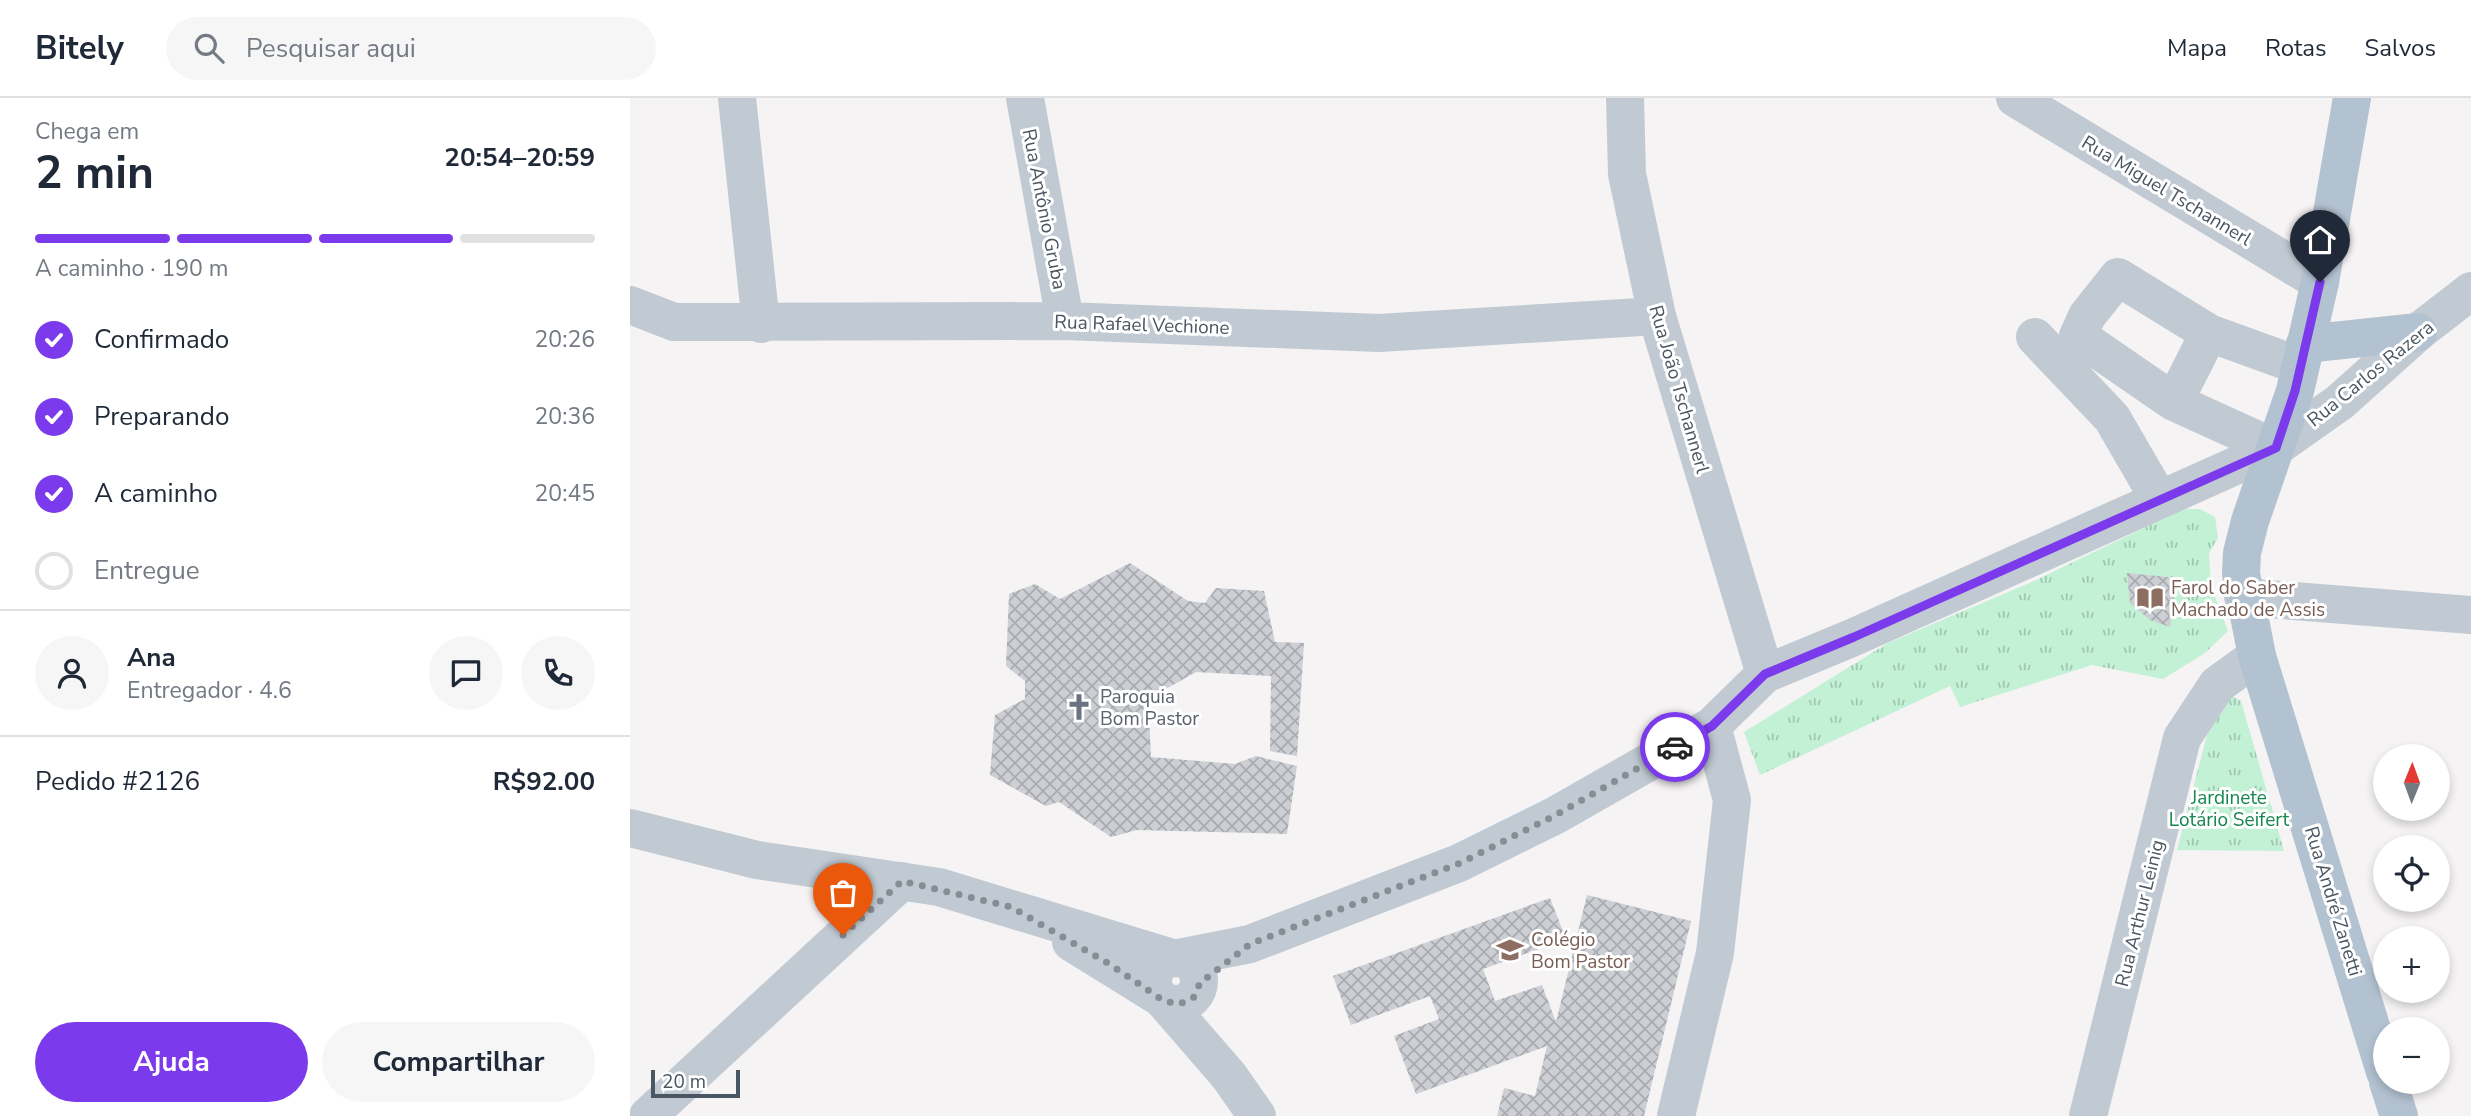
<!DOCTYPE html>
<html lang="pt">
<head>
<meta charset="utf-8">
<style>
  :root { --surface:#fff; --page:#f6f6f7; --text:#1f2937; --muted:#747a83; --line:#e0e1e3; --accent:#7c3aed }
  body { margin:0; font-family:"Nunito Sans",sans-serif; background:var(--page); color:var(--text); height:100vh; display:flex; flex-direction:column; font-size:26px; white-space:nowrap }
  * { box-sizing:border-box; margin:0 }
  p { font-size:23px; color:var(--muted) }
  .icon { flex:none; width:38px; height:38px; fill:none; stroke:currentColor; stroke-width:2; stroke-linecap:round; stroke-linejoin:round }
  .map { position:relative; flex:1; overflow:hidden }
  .drawer { display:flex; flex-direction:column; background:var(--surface); width:630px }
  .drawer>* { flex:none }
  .needle { width:46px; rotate:1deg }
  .controls { position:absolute; left:1743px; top:646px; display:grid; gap:14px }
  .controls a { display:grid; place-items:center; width:77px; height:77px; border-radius:50%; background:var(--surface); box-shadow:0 4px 10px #0003; font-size:35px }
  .scale { position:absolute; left:21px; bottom:18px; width:89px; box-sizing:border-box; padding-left:7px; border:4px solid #4a5661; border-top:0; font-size:19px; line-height:24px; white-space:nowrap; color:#4a5661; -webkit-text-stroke:5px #fff; paint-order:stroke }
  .pin { position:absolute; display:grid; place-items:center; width:60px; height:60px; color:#fff; margin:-72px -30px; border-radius:50% 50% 50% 0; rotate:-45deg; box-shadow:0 0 7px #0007 }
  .pin .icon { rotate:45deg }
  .courier { position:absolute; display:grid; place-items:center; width:70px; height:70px; margin:-35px; border:5px solid #7c3aed; border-radius:50%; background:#fff; color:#222; box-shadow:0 2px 9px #0007 }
  .summary em { font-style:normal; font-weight:700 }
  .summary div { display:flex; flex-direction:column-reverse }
  .summary { display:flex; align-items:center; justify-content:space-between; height:119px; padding:0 35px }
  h1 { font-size:46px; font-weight:700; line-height:52px }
  .bar { display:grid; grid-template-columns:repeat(4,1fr); gap:10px 7px; align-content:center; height:84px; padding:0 35px }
  .bar i { height:9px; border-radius:5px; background:var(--line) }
  .bar .selected { background:var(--accent) }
  .bar p { grid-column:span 4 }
  .line { display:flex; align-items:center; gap:18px; padding:0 35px; border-top:2px solid var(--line) }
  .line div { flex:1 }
  .round { display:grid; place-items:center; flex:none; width:74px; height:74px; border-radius:37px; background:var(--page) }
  ol { padding:0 35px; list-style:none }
  li { display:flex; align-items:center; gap:21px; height:77px }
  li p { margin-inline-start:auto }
  li .icon { padding:7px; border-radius:50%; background:var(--accent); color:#fff; stroke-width:4 }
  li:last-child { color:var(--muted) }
  li i { width:38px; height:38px; border:4px solid var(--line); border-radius:50% }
  .button { display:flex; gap:14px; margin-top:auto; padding:14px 35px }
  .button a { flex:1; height:80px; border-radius:42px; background:var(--accent); color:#fff; font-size:28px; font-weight:700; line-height:80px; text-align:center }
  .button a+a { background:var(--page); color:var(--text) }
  header { display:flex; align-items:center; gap:42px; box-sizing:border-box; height:98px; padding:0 35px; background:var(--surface); border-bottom:2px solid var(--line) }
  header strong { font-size:33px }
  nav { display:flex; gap:38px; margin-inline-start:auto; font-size:24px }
  .search { width:490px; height:63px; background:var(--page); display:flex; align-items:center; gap:18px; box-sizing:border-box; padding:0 24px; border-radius:38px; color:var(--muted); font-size:26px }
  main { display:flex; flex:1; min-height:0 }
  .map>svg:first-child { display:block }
  .grass { fill:url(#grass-tufts) }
  .building { fill:url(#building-cross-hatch) }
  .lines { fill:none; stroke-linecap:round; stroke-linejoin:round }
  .minor { stroke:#c1cad2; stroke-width:38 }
  .major { stroke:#b3c2d1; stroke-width:38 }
  .done { stroke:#868d94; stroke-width:7; stroke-dasharray:0 12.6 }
  .route { stroke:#7c3aed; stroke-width:9 }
  .labels { text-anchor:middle; stroke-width:6; stroke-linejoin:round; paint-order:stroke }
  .street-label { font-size:19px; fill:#4a5661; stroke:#fff }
  .education-label { font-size:19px; fill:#785e54; stroke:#fff; text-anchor:start }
  .worship-label { font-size:19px; fill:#5b616d; stroke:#fff; text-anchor:start }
  .park-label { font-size:19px; fill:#17864f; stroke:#fff }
</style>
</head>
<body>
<header>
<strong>Bitely</strong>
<div class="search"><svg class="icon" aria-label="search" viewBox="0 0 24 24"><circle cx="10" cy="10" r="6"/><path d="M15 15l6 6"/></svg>Pesquisar aqui</div>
<nav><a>Mapa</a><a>Rotas</a><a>Salvos</a></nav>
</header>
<main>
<section class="drawer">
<div class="summary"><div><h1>2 min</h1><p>Chega em</p></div><em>20:54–20:59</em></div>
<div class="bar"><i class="selected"></i><i class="selected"></i><i class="selected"></i><i></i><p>A caminho · 190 m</p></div>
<ol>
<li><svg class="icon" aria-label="check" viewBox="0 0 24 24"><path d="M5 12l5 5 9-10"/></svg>Confirmado<p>20:26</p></li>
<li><svg class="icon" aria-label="check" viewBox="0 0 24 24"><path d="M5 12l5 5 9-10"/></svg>Preparando<p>20:36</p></li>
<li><svg class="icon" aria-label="check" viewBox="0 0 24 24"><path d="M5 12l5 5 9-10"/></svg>A caminho<p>20:45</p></li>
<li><i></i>Entregue</li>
</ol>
<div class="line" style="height:126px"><a class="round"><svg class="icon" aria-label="person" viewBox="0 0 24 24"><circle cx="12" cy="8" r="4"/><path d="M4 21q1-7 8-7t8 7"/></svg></a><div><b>Ana</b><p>Entregador · 4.6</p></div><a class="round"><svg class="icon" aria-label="chat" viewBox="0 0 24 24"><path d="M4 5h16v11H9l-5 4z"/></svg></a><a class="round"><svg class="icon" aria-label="phone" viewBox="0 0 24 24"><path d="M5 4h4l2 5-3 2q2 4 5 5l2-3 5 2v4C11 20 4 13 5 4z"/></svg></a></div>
<div class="line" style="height:91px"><div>Pedido #2126</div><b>R$92.00</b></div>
<div class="button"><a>Ajuda</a><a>Compartilhar</a></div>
</section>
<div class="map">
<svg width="1841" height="1018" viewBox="0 0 1841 1018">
  <defs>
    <pattern id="grass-tufts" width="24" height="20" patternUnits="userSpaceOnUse" patternTransform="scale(1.75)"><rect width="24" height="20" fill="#c3f1d5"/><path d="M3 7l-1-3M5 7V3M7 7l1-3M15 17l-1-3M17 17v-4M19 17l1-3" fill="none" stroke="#a0c6b0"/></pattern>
    <pattern id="building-cross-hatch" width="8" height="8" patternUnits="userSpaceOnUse" patternTransform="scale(1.75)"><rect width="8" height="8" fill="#cdcfd5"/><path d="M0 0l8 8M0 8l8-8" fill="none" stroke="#a8abb0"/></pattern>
  </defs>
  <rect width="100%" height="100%" fill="#f5f3f3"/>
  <path class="grass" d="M1553,411H1570L1585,419L1588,440L1579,455L1581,488L1598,533L1575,555L1533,581L1462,567L1330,609L1320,588L1130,677L1114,634L1258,545L1404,483Z
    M1598,596L1611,603L1654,753L1547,752L1584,610Z"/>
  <path class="building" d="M500,465L558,503L575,505L586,490L634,493L645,544L674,545L667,658L640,653L641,578L566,574L518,601L521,659L605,666L626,658L667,668L657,736L507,732L481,739L429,704L416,708L360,677L365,617L395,601V583L376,568L379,496L405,486L430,501Z
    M1497,475L1538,479L1546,484L1540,529L1520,522L1500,505Z
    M957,797L1061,823L1014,1018H867L874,990L905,998L917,948L786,996L764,938L809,921L800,898L721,927L703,878L920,800L936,841L853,871L865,903L912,887L926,924Z"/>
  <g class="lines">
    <path class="minor" d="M107,0L131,226
      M395,0L435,223
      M995,0L997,76L1027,218L1135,576
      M1385,0L1690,184
      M0,207L44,224L435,223L749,235L1027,218
      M1405,239L1482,320L1529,401
      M1544,304L1448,238L1457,218L1488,179L1579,235
      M1645,350L1544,304L1579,235L1670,268
      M1613,499L1841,517
      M0,730L127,762L309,789L542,860
      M441,844L528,898
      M523 883a23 23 0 1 1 46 0a23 23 0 1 1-46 0Z
      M549,860L620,846L829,765L926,717L1082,628L1135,576L1224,539L1645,350L1710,304L1788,234L1841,193
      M534,903L599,978L627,1018
      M18,1018L272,783
      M1046,1018L1085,855L1102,702L1082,628
      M1458,1018L1552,640L1587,587L1627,558"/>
    <path class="major" d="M1722,0L1690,184L1665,293L1620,423L1612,455L1611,476L1627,558L1755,974
      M1675,246L1788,234
      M1758,984L1769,1018"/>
  </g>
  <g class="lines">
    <path class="done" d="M213,837L272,783L381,809L481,867L534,903L550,906L564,899L570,885L620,846L830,765L926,717L1045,649"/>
    <path class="route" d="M1045,649L1082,628L1135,576L1224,539L1646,350L1665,293L1690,184"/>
  </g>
  <defs>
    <symbol id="library-bare" viewBox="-9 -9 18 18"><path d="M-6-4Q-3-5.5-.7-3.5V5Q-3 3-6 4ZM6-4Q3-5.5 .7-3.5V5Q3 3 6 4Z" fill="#8d6e63" stroke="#fff" stroke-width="2.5" paint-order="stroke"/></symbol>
    <symbol id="church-bare" viewBox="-9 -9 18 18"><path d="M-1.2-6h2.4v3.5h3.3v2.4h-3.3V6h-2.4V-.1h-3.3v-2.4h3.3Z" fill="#6b7280" stroke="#fff" stroke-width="2.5" paint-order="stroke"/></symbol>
    <symbol id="university-bare" viewBox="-9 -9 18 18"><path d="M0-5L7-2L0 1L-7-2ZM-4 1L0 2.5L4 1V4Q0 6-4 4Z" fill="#8d6e63" stroke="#fff" stroke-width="2.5" paint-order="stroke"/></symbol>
  </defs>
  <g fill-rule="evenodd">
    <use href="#library-bare" x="1501" y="481" width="38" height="38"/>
    <use href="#church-bare" x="430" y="590" width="38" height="38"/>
    <use href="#university-bare" x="861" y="833" width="38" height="38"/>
  </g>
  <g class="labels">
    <g class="street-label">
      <text transform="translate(1537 92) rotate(31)" y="7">Rua Miguel Tschannerl</text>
      <text transform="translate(415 111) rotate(79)" y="7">Rua Antônio Gruba</text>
      <text transform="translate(512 226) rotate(2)" y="7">Rua Rafael Vechione</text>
      <text transform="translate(1740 275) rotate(-39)" y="7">Rua Carlos Razera</text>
      <text transform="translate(1050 291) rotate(74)" y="7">Rua João Tschannerl</text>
      <text transform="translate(1704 803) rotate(73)" y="7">Rua André Zanetti</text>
      <text transform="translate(1509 815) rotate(-76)" y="7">Rua Arthur Leinig</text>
    </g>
    <g class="education-label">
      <text x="1541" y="496">Farol do Saber<tspan x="1541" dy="22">Machado de Assis</tspan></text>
      <text x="901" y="848">Colégio<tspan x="901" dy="22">Bom Pastor</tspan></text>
    </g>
    <g class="worship-label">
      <text x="470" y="605">Paroquia<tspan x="470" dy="22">Bom Pastor</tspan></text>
    </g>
    <g class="park-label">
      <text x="1599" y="706">Jardinete<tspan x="1599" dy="22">Lotário Seifert</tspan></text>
    </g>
  </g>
</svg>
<div class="controls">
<a><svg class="needle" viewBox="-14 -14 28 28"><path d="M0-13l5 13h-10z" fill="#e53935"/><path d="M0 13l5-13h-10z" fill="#747a83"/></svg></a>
<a><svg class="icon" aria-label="locate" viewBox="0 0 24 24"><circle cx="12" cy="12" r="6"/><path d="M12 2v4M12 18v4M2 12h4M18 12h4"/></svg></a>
<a>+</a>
<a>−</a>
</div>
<div class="scale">20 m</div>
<div class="pin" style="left:213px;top:837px;background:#ea580c"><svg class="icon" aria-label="bag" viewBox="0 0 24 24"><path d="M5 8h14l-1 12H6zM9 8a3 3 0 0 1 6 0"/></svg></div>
<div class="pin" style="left:1690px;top:184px;background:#1f2937"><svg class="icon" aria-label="home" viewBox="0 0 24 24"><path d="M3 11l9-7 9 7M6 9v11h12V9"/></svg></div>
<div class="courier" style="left:1045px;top:649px"><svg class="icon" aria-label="car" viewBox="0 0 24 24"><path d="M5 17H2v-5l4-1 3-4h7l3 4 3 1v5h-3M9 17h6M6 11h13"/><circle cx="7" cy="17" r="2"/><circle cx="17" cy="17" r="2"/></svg></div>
</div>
</main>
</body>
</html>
